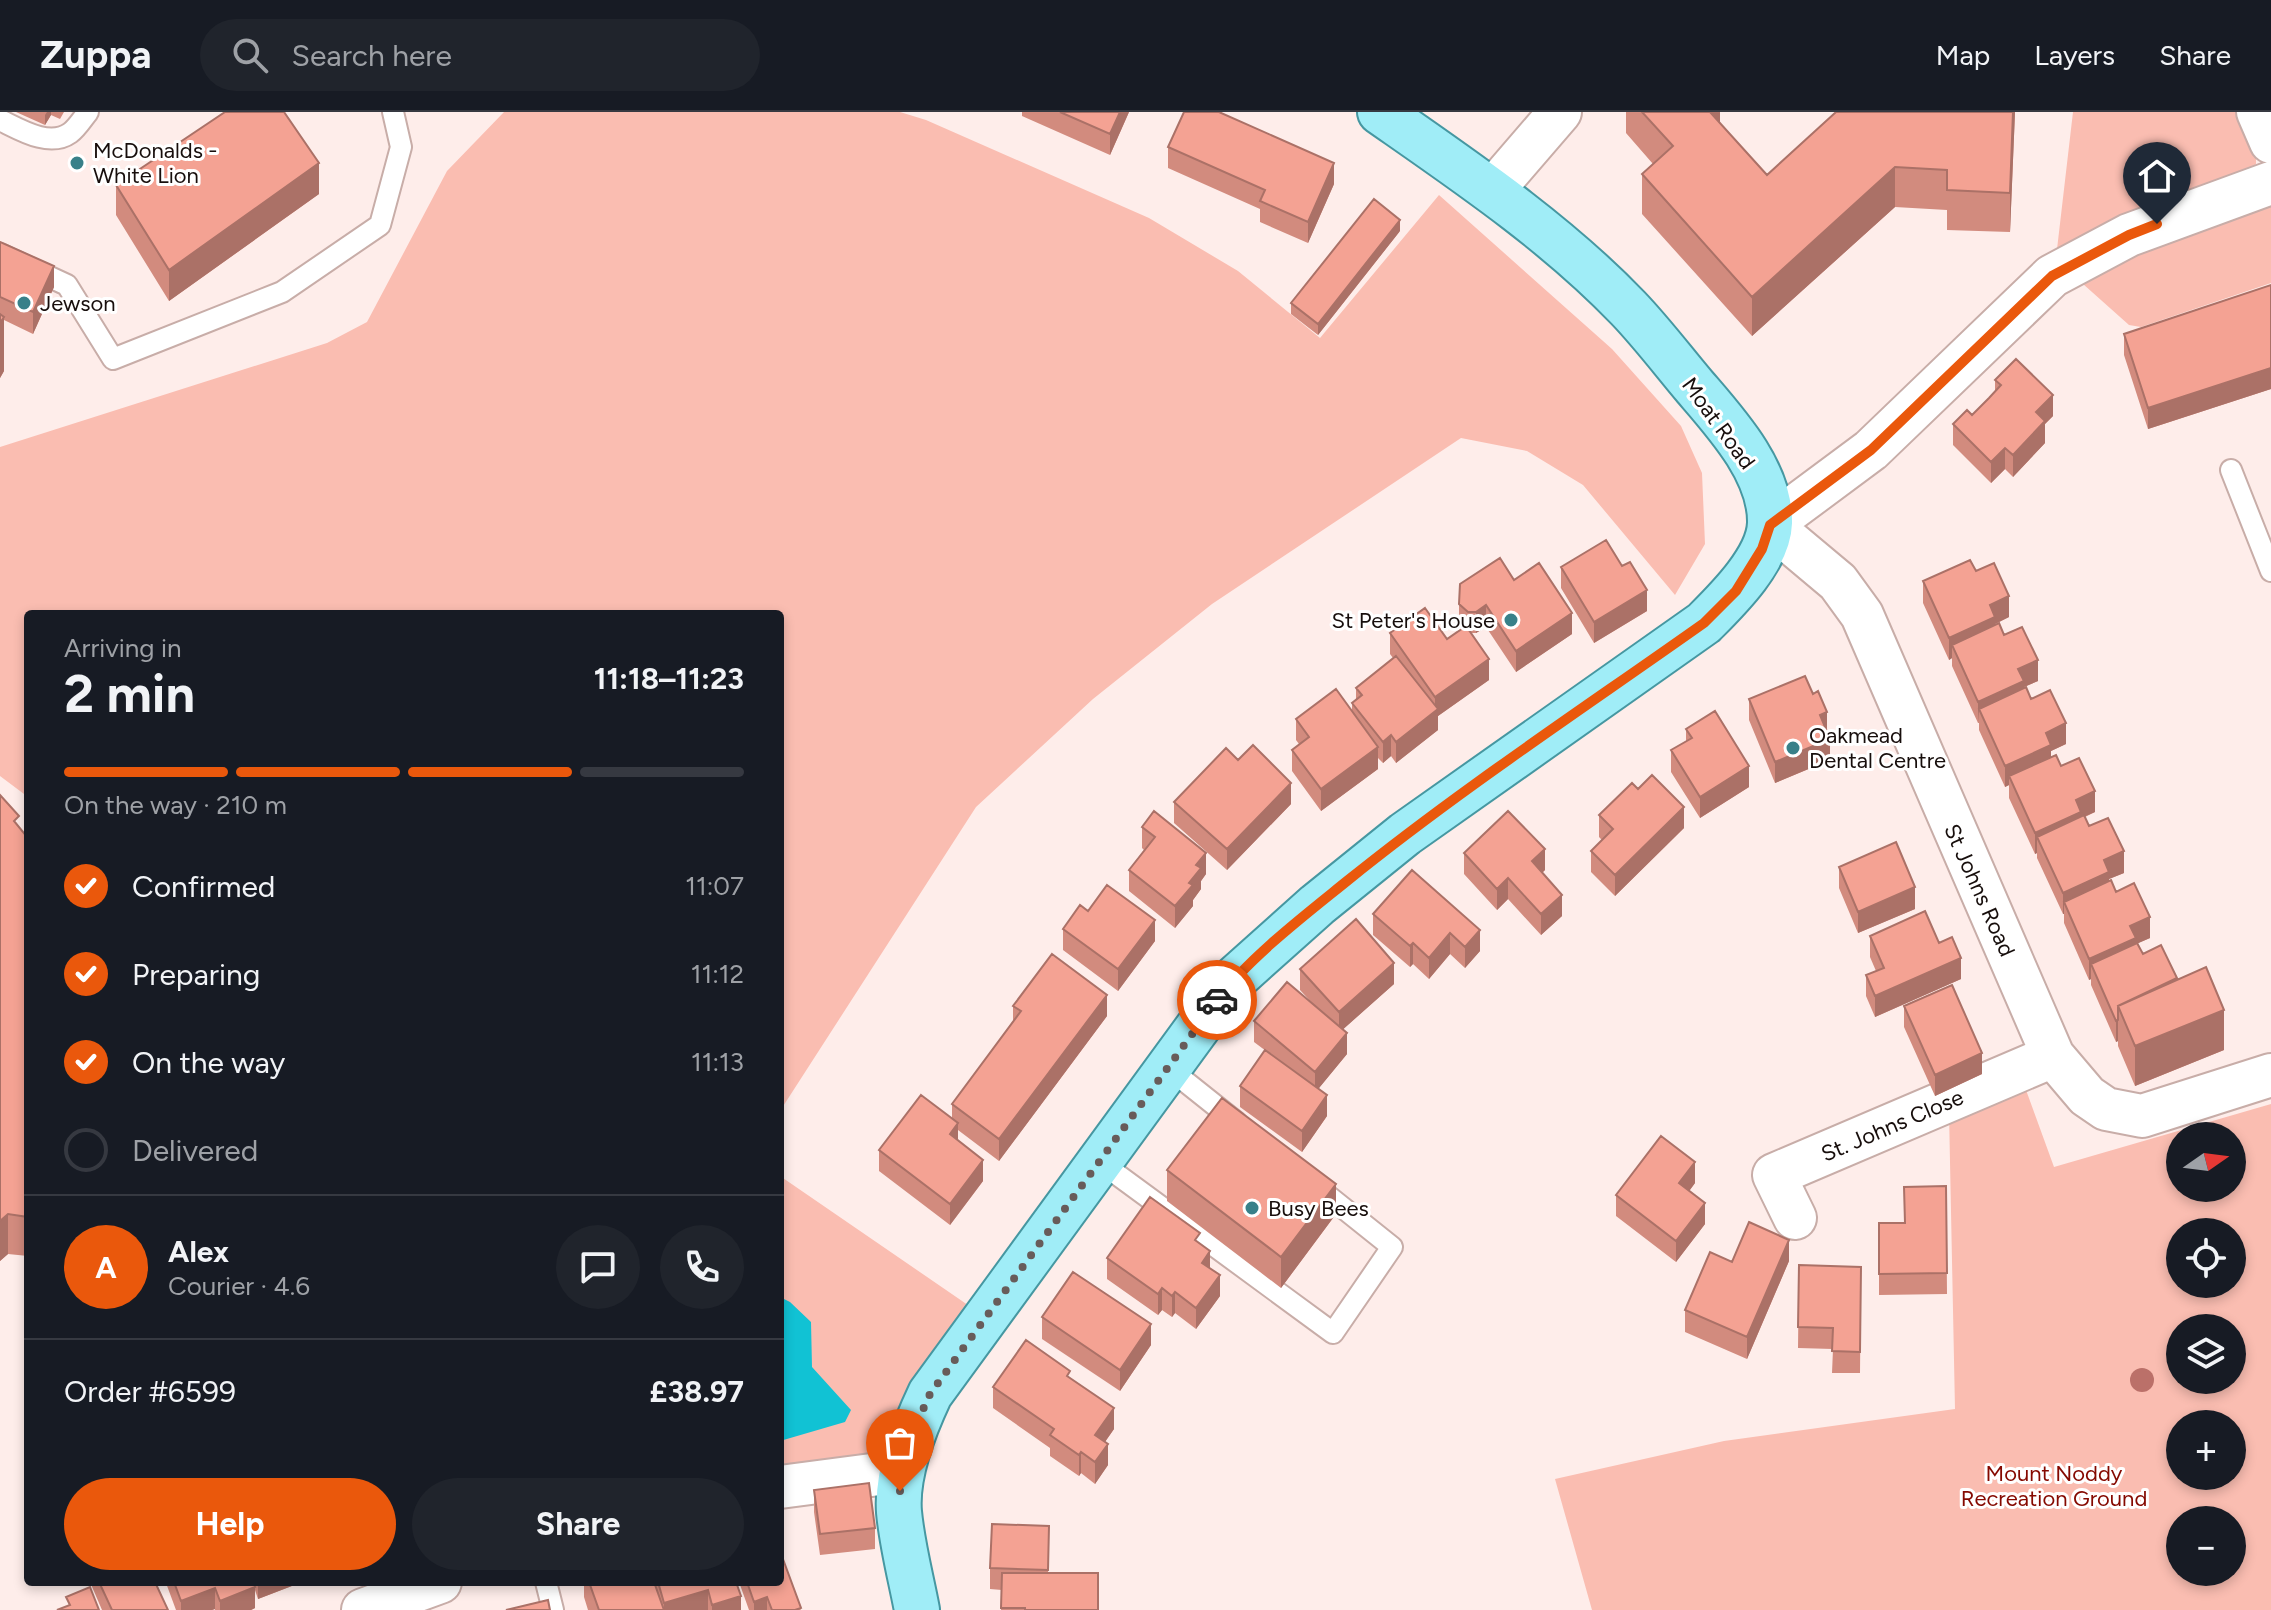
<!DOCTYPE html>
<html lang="en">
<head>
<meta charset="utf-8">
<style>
  :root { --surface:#171b24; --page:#20242c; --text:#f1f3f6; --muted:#9ea1a6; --line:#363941; --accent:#ea580c }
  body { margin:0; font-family:Figtree,sans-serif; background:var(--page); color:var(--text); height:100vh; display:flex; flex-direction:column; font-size:30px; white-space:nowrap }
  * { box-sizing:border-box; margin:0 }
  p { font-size:26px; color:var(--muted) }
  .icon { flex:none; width:44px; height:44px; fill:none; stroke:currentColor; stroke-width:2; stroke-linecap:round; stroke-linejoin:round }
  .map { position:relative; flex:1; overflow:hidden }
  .drawer { position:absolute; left:24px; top:498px; width:760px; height:976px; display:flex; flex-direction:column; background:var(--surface); border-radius:8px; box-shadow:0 4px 12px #0003 }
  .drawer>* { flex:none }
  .needle { width:52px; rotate:76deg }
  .tools { position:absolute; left:2166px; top:1010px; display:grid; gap:16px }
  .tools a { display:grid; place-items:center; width:80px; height:80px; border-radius:50%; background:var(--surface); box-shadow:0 4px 12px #0003; font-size:40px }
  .pin { position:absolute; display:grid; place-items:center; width:68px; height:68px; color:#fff; margin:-82px -34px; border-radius:50% 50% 50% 0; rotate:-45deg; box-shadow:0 0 8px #0007 }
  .pin .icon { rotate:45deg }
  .courier { position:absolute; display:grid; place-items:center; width:80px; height:80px; margin:-40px; border:6px solid #ea580c; border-radius:50%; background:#fff; color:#222; box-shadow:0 2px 10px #0007 }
  .headline em { font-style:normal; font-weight:700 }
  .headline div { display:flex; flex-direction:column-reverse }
  .headline { display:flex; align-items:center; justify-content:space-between; height:136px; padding:0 40px }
  h1 { font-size:52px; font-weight:700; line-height:60px }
  .bar { display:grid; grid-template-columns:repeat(4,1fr); gap:12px 8px; align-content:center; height:96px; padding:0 40px }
  .bar i { height:10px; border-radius:6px; background:var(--line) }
  .bar .on { background:var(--accent) }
  .bar p { grid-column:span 4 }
  .line { display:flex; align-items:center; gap:20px; padding:0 40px; border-top:2px solid var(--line) }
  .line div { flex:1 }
  .round { display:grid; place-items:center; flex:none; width:84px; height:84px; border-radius:42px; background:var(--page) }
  ol { padding:0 40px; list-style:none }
  li { display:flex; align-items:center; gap:24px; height:88px }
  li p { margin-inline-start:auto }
  li .icon { padding:8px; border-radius:50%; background:var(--accent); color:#fff; stroke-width:4 }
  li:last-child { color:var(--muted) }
  li i { width:44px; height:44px; border:4px solid var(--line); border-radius:50% }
  .action { display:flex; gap:16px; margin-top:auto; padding:16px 40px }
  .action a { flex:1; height:92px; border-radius:48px; background:var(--accent); color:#fff; font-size:32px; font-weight:700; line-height:92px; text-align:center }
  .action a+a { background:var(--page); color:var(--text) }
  header { display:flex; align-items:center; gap:48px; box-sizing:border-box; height:112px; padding:0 40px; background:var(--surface); border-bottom:2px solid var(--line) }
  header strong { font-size:38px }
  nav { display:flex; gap:44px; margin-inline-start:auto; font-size:28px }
  .search { width:560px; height:72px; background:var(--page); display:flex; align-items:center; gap:20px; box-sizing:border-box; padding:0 28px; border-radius:44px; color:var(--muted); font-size:30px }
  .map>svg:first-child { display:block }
  .green { fill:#fabdb1; fill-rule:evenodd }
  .water { fill:#11c2d4 }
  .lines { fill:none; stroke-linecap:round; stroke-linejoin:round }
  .service-casing { stroke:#c8ada8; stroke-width:24 }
  .minor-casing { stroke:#c8ada8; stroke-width:46 }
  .primary-casing { stroke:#4697a1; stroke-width:48 }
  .service { stroke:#fff; stroke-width:20 }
  .minor { stroke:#fff; stroke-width:42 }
  .primary { stroke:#a0edf7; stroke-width:44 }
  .tree { fill:#bb7069 }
  .wall { fill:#d28b7e }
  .shaded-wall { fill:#ab7167 }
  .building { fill:#f4a293; stroke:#ab7167; stroke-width:2 }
  .done { stroke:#685c5a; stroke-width:8; stroke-dasharray:0 14.4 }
  .route { stroke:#ea580c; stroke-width:10 }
  .poi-dot { fill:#388089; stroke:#fff; stroke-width:3 }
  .labels { text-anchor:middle; stroke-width:6; stroke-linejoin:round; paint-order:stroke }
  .poi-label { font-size:22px; fill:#170e0c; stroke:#fff; text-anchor:start }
  .street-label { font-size:22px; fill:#170e0c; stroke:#fff }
  .park-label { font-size:22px; fill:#850900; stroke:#fff }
</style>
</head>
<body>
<header>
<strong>Zuppa</strong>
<div class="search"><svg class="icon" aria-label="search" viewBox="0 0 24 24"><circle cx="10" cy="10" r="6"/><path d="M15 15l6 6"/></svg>Search here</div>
<nav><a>Map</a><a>Layers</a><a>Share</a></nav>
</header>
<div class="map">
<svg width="2271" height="1498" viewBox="0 0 2271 1498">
  <rect width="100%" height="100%" fill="#feedea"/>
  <path class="green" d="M504,0H900L926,8L1149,106L1238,159L1320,226L1439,83L1612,237L1681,314L1702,361L1705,432L1675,483L1583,373L1527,339L1461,326L1212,492L1093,587L976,695L780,999V502H28V685L0,664V335L327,231L367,210L447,59Z
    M2073,0H2238L2256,38V52L2247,60L2056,146Z
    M2271,94V171L2141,215L2129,213L2083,172C2115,135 2222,110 2271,94Z
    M2026,978L2054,1055L2271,992V1498H1592L1555,1367L1724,1329L1955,1297L1949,1000ZM2180,1024H2232V1076H2180ZM2180,1120H2232V1172H2180ZM2180,1216H2232V1268H2180ZM2180,1312H2232V1364H2180ZM2180,1408H2232V1460H2180Z
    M780,1064L981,1202L902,1359L780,1375Z"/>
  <path class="water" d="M780,1185L790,1190L811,1210L812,1255L851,1298L845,1310L780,1329Z"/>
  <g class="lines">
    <defs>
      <path id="service" d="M0,8C19,17 49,36 70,21C77,16 83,6 88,0
        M0,142L67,173L113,247L282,180L380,113L401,35L393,0
        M2231,358L2271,459
        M1167,955L1236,1010
        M1100,1050L1333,1221L1392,1135L1317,1075
        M546,1470L553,1498"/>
      <path id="minor" d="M2258,0L2271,30
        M2271,71L2129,123L2052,164L1871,338L1770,413L1838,470L1862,503L2053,944L2087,984L2106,997L2142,1004L2271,963
        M1492,79L1560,0
        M1795,1106L1774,1063L2053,944
        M780,1375L902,1359
        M363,1498L440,1470"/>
      <path id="primary" d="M917,1498C911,1466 902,1433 899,1400C896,1361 914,1316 930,1282L1231,870L1317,793L1405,722L1704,511C1727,488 1769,447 1770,411C1771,360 1726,311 1695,275C1673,249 1652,221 1628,196C1555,120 1466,60 1380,0"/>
    </defs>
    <use href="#service" class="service-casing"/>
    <use href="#minor" class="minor-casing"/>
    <use href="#primary" class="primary-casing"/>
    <use href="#service" class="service"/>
    <use href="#minor" class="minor"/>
    <use href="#primary" class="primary"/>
  </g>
  <circle class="tree" cx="2142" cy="1268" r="12"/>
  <path class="wall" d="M16,0H64L60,7L51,3L45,13Z
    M1022,0H1129L1110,43L1022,4Z
    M1626,0H1720V11L1767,63L2015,0L2010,120L1947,118V98L1895,95L1752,224L1642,102V62L1653,52L1626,21Z
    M1168,35L1334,72L1308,131L1260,110V97L1168,56Z
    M116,73L319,82L169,189L116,103Z
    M1400,119L1318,223L1291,202V191Z
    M0,130L54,175L33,222L4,208V259L0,266Z
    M2271,173V277L2148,317L2124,243V222Z
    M1995,268L2053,304L2045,312V331L2013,365L2005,357L1991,371L1953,333V312L1972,303L1995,280Z
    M1561,455L1647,499L1594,531L1561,476Z
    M1976,459L2009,505L1995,512V513L2004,523L2038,569L2024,575V576L2066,632L2051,639V645L2061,654L2095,700L2085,705L2089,714L2124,761L2109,767V769L2150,826L2138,831L2143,842L2177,868L2224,938L2135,974L2118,934V929L2116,930L2091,873V867L2089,868L2064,811V802H2063L2037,746V741L2035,742L2009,686V673L2005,675L1979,618V611H1978L1952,554V546L1949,548L1923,491V469Z
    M1514,468L1572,522L1516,560L1486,515L1476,521H1470L1489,568L1438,604V618L1396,651L1391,644L1383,651L1378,646V657L1321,699L1292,659V638L1299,632L1296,628V607L1352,600V591L1356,588V576L1393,546L1390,542V521L1447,527L1463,516L1459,513V492Z
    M1749,587L1827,619L1830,648L1775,671L1749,608Z
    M1686,617L1749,675L1700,706L1671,660V638L1686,629Z
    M1238,648L1291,692L1227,758L1174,711V690Z
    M1599,703L1684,716L1615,784L1591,760V739L1602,728L1599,725Z
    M19,715L28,726V1144L8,1142L0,1149Z
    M1142,715L1206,762L1201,769V777L1193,788V794L1175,816L1129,779V758L1144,738L1142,736Z
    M1464,741L1545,758L1542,761L1562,804L1541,823L1508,787L1497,798L1464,762Z
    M1839,755L1915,797L1858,821L1839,776Z
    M1412,758L1480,839L1465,856L1450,842L1429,867L1413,852L1410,855L1373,823V802Z
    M1088,799L1155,829L1118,879L1063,838V817Z
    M1870,824L1961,867L1875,905L1866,884V863L1876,859L1870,845Z
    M1300,857L1394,872L1343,917L1347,942L1318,977L1327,1004L1302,1040L1240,995V974L1266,939L1254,930V909L1313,892L1300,878Z
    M1013,894L1107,904L999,1049L958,1018V1029L983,1069L950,1113L879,1059V1038L952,1007V992L1013,909Z
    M1904,894L1982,962L1935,984L1904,915Z
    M1167,1058L1336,1102L1281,1176L1167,1089Z
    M1695,1071L1689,1079L1705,1112L1676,1150L1616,1104V1083Z
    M1946,1074L1947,1182L1879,1183V1111H1904Z
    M1200,1132L1220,1184L1196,1217L1175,1201L1172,1205L1162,1198L1158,1203L1107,1167V1146Z
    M1789,1149L1747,1247L1685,1220V1198L1732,1150Z
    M1799,1153L1861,1155L1860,1261H1832L1833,1237L1798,1236Z
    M1042,1205L1151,1233L1120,1279L1042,1227Z
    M1070,1266L1114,1317L1105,1330L1108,1353L1095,1372L1081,1361L1079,1364L1050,1344V1336L993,1296V1275Z
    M814,1378L875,1416V1437L820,1443L814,1400Z
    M1049,1414L1048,1461L1098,1498H1001L1002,1478L990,1477V1456Z
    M90,1470H155L168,1498H102Z
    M158,1470H297V1472L258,1487L255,1478V1496L251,1498H215V1497L212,1498H176L166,1471L159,1473Z
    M584,1470H654L656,1475V1470H736L741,1498H588L584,1485Z
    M739,1470H780L801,1498H749Z"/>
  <path class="shaded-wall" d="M47,0H51V3L45,13V3Z
    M1120,0H1129L1110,43V22Z
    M1707,0H1720V24Z
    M2013,0H2015L2010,120V81Z
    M319,51V82L169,189V158Z
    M1334,51V72L1308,131V110Z
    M1895,55V95L1752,224V185Z
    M1400,108V119L1318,223V212Z
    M54,154V175L33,222V200Z
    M4,205V259L0,266V211Z
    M2271,256V277L2148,317V296Z
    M2053,283V304L2045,312V331L2013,365V343L2036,300Z
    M2005,336V357L1991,371V350Z
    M1647,478V499L1594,531V510Z
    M2009,484V505L1995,512V527L1952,533V546L1949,548V526L1990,493Z
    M1486,493V515L1476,521V500Z
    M1572,501V522L1516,560V539Z
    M1489,547V568L1438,604V618L1396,651V630L1435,599V585Z
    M2038,548V569L2024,575V590L1979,597L1978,611V590L2018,557Z
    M1827,600V621L1820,603Z
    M2066,611V632L2051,639V654L2009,664V673L2005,675V654L2046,621Z
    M1391,623V644L1383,651V630Z
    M1830,627V648L1775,671V650Z
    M1378,635V657L1321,699V677Z
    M1749,654V675L1700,706V685Z
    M1291,671V692L1227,758V737Z
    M2095,679V700L2037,725V741L2035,742V721L2076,688Z
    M1684,695V716L1615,784V763Z
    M1545,737V758L1532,770V749Z
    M2124,739V761L2109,767V781L2064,790V802H2063V781L2104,748Z
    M1206,741V762L1201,769V777L1193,788V794L1175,816V794L1189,771L1196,753Z
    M1508,766V787L1497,798V777Z
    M1915,775V797L1858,821V800Z
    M1562,783V804L1541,823V802Z
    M2150,805V826L2091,852V867L2089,868V847L2130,814Z
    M1155,808V829L1118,879V857Z
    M1480,818V839L1465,856V835Z
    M1450,821V842L1429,867V846Z
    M1413,831V852L1410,855V834Z
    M1961,846V867L1875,905V884Z
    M1394,851V872L1339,921V900Z
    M1107,883V904L999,1049V1027Z
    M2224,898V938L2135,974V934Z
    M2118,908V929L2116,930V909Z
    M1347,921V942L1315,981V960Z
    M1982,941V962L1935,984V963Z
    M1327,983V1004L1302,1040V1019Z
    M958,1011V1033L950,1022Z
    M983,1048V1069L950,1113V1092Z
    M1695,1050V1071L1679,1093V1071Z
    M1336,1072V1102L1281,1176V1145Z
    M1705,1091V1112L1676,1150V1129Z
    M8,1102V1142L0,1149V1109Z
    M1789,1128V1149L1747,1247V1225Z
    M1210,1139V1160L1202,1151Z
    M1220,1163V1184L1196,1217V1196Z
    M1162,1176V1198L1158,1203V1182Z
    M1175,1180V1201L1172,1205V1184Z
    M1151,1212V1233L1120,1279V1258Z
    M1114,1296V1317L1095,1344V1323Z
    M1108,1332V1353L1095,1372V1350Z
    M1081,1340V1361L1079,1364V1343Z
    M258,1470H297V1472L258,1487Z
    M255,1475V1496L251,1498H220V1489Z
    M215,1476V1497L212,1498H181V1489Z
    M708,1478V1498H664V1491Z
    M741,1484V1498H712V1493Z
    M767,1485V1498H754V1490Z"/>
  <path class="building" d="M225,0H284L319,51L169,158L116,73Z
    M1060,0H1120L1110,22Z
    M1184,0H1219L1334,51L1308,110L1260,89L1265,78L1168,35Z
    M1642,0H1710L1767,63L1836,0H2013L2010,81L1947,78V58L1895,55L1752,185L1642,62L1673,34Z
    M1374,87L1400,108L1318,212L1291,191Z
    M0,130L54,154L33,200L0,185Z
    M2271,173V256L2148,296L2124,222Z
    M0,202L4,205L0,211Z
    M2016,247L2053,283L2036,300L2045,309L2013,343L2005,336L1991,350L1953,312L1967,298L1972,303L1989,286L2001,273L1995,268Z
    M1606,428L1622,454L1630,450L1647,478L1594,510L1561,455Z
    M1500,446L1514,468L1539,451L1572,501L1516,539L1486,493L1476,500H1468L1459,492L1460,472Z
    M1970,448L1976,459L1994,451L2009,484L1990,493L1995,505L1949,526L1923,469Z
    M1425,496L1447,527L1466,514L1489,547L1435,585L1390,521Z
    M1999,511L2004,523L2022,515L2038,548L2018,557L2024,569L1978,590L1952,533Z
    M1396,544L1438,597L1396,630L1391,623L1383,630L1352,591L1362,583L1356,576Z
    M1805,564L1813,582L1818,579L1827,600L1820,603L1830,627L1775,650L1749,587Z
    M2026,575L2031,587L2050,578L2066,611L2046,621L2051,633L2005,654L1979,597Z
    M1336,577L1378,635L1321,677L1292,638L1309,625L1296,607Z
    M1715,599L1749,654L1700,685L1671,638L1692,626L1686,617Z
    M1253,633L1291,671L1227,737L1174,690L1226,636L1238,648Z
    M2056,643L2061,654L2079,646L2095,679L2076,688L2081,700L2035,721L2009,664Z
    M1652,663L1684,695L1615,763L1591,739L1613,717L1599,703L1632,671L1638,677Z
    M0,683L19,704L14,709L28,726V1105L8,1102L0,1109Z
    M1154,699L1206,741L1196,753L1201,756L1189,771L1193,773L1175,794L1129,758L1155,725L1142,715Z
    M1508,699L1545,737L1532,749L1562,783L1541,802L1508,766L1497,777L1464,741Z
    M2084,703L2089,714L2108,706L2124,739L2104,748L2109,760L2063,781L2037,725Z
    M1896,730L1915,775L1858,800L1839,755Z
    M1412,758L1480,818L1465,835L1450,821L1429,846L1413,831L1410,834L1373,802Z
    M2111,768L2116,780L2134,771L2150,805L2130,814L2136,826L2089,847L2064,790Z
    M1107,773L1155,808L1118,857L1063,817L1080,793L1088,799Z
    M1925,799L1939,831L1952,825L1961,846L1875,884L1866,863L1884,856L1870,824Z
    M1356,807L1394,851L1339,900L1300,857Z
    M2137,831L2143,842L2161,833L2177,866L2118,894V908L2116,909L2091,852Z
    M1052,842L1107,883L999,1027L952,992L1021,899L1013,894Z
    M2206,855L2224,898L2135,934L2118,894Z
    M1287,870L1347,921L1315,960L1254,909Z
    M1952,873L1982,941L1935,963L1904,894Z
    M1265,938L1327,983L1302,1019L1240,974Z
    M921,983L958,1011L950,1022L983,1048L950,1092L879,1038Z
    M1222,986L1336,1072L1281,1145L1167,1058Z
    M1661,1024L1695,1050L1679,1071L1705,1091L1676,1129L1616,1083Z
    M1946,1074L1947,1161L1879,1162V1111H1905L1904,1075Z
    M1150,1085L1200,1121L1195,1128L1210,1139L1202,1151L1220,1163L1196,1196L1175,1180L1172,1184L1162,1176L1158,1182L1107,1146Z
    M1749,1110L1789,1128L1747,1225L1685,1198L1710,1140L1732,1150Z
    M1799,1153L1861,1155L1860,1240L1832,1239L1833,1216L1798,1215Z
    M1073,1160L1151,1212L1120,1258L1042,1205Z
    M1026,1228L1070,1259L1067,1264L1114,1296L1095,1323L1108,1332L1095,1350L1081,1340L1079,1343L1050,1323L1054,1317L993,1275Z
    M869,1371L875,1416L820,1422L814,1378Z
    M992,1412L1049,1414L1048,1458L990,1456Z
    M780,1439L801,1496L795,1498H772L767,1485L754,1490L747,1470H780Z
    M1002,1461H1098V1498H1025V1496H1001Z
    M99,1470H155L168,1498H112Z
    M174,1470H253L255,1475L220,1489L215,1476L181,1489Z
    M589,1470H654L664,1498H599Z
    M658,1470H736L741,1484L712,1493L708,1478L664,1491Z
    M90,1475L99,1498H57L70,1493L66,1485Z
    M548,1488L550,1498H506Z"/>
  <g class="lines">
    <path class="done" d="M900,1379C904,1345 916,1312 930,1282L1217,888"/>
    <path class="route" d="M1217,888C1250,845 1305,803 1347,769C1461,677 1584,596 1704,511L1736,479L1762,437L1770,413L1871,338L2052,164L2129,123L2157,112"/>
  </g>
  <g class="poi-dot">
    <circle cx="77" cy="51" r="8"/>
    <circle cx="24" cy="191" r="8"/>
    <circle cx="1511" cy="508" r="8"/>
    <circle cx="1793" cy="636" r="8"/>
    <circle cx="1252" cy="1096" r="8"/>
  </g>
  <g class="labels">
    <g class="poi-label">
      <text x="93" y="46">McDonalds -<tspan x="93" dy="25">White Lion</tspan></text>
      <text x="40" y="199">Jewson</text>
      <text x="1495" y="516" text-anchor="end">St Peter's House</text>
      <text x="1809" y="631">Oakmead<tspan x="1809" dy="25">Dental Centre</tspan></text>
      <text x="1268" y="1104">Busy Bees</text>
    </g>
    <g class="street-label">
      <text transform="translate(1719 311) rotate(54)" y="8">Moat Road</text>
      <text transform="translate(1980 778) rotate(66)" y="8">St Johns Road</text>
      <text transform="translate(1892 1013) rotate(-23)" y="8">St. Johns Close</text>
    </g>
    <g class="park-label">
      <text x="2054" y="1369">Mount Noddy<tspan x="2054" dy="25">Recreation Ground</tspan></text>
    </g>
  </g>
</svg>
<div class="tools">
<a><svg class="needle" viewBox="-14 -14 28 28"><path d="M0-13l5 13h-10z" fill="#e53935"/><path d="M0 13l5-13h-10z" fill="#9ea1a6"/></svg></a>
<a><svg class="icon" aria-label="locate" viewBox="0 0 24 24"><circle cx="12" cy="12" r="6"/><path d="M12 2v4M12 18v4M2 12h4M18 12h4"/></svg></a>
<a><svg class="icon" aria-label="layers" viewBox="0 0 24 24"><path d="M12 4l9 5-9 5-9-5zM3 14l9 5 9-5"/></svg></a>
<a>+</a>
<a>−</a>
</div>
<div class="pin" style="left:900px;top:1379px;background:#ea580c"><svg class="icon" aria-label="bag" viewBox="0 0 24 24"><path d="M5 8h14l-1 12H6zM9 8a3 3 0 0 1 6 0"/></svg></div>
<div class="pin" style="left:2157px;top:112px;background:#1f2937"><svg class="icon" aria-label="home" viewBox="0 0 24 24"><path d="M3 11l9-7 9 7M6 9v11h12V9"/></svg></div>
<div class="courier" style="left:1217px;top:888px"><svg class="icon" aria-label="car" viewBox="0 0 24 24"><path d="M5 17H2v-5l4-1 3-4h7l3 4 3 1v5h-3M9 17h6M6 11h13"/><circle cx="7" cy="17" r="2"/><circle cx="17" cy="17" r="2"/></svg></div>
<section class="drawer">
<div class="headline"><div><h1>2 min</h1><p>Arriving in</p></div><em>11:18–11:23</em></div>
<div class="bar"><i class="on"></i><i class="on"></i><i class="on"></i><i></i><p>On the way · 210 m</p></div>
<ol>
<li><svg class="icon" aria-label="check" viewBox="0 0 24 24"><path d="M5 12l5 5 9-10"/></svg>Confirmed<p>11:07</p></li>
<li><svg class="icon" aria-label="check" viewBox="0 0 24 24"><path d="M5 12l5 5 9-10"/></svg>Preparing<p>11:12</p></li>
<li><svg class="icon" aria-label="check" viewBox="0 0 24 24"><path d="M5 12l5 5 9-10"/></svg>On the way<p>11:13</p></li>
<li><i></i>Delivered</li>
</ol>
<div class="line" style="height:144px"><b class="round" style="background:var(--accent);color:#fff">A</b><div><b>Alex</b><p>Courier · 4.6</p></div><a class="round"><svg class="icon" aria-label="chat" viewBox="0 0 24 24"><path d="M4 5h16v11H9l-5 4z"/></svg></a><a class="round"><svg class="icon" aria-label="phone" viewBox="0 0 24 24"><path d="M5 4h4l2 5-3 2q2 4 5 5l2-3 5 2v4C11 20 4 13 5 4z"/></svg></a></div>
<div class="line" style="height:104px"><div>Order #6599</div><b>£38.97</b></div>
<div class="action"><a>Help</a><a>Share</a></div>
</section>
</div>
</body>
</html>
